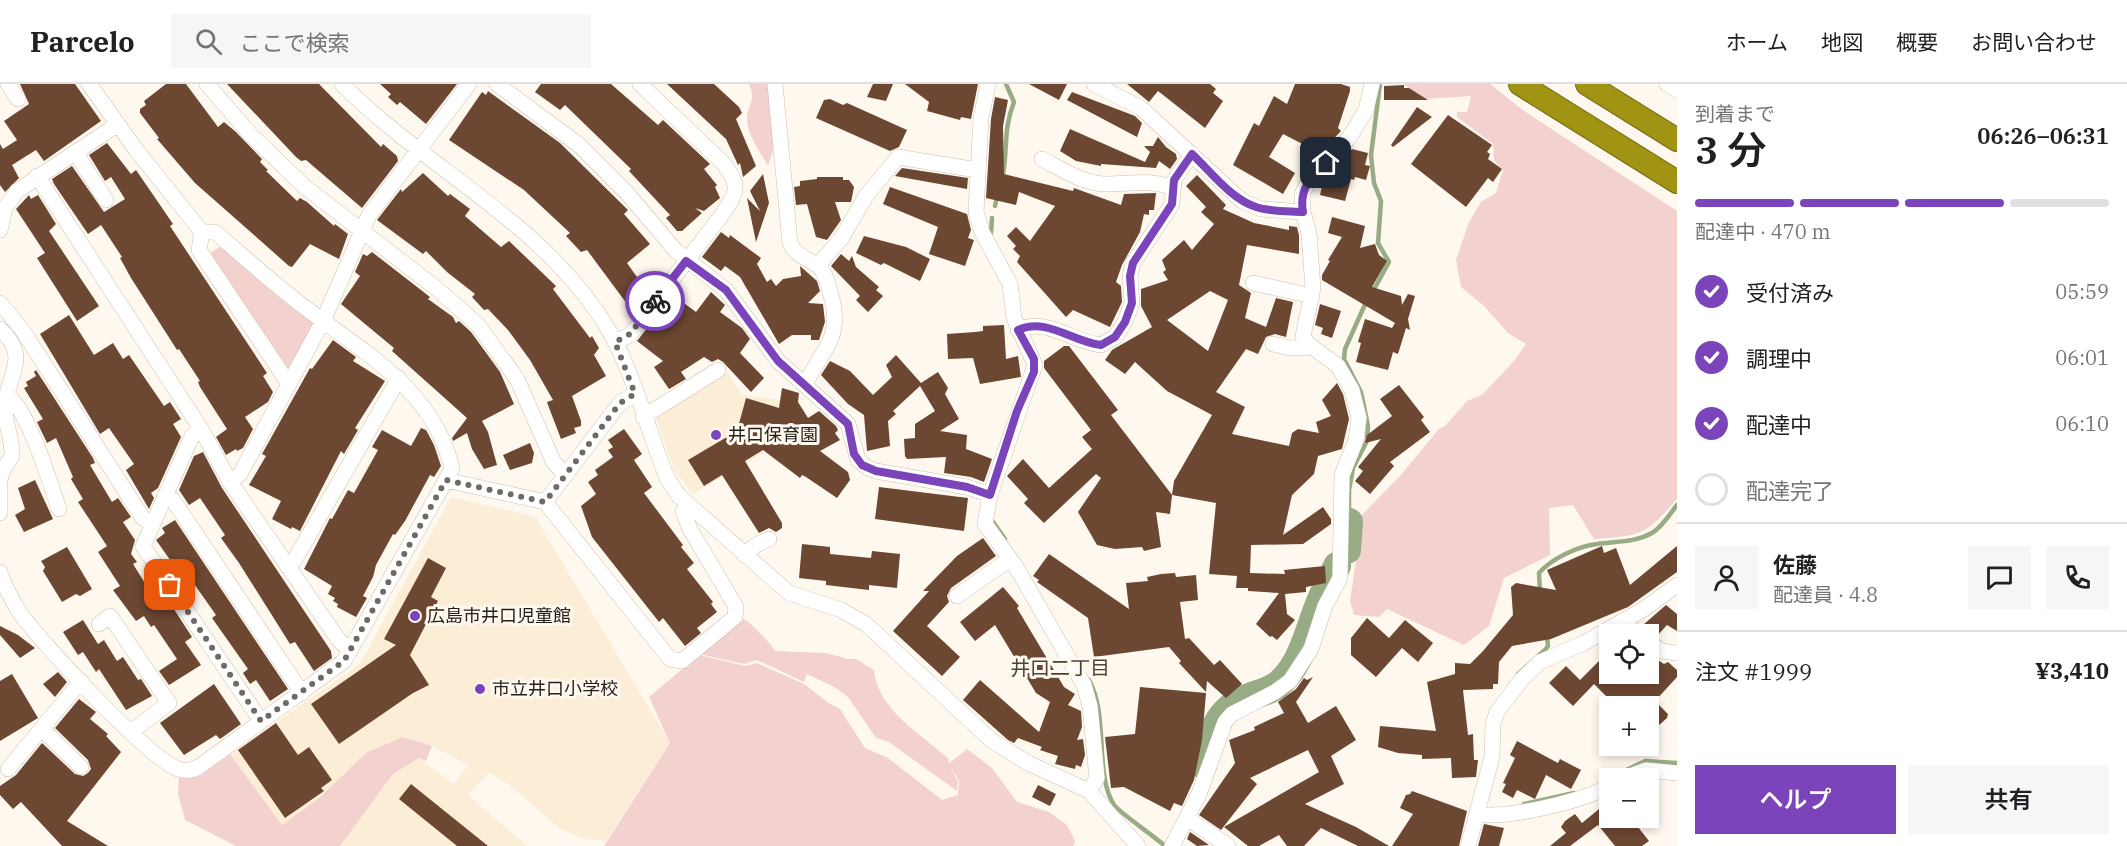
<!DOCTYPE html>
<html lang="ja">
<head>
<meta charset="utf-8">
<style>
  :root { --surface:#fff; --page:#f6f6f6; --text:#202124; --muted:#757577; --line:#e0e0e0; --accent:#7c44ba }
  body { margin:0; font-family:"IBM Plex Serif","Noto Sans JP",serif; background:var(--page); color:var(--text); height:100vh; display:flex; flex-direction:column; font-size:22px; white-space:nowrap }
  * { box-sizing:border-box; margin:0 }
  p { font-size:20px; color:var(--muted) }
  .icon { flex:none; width:33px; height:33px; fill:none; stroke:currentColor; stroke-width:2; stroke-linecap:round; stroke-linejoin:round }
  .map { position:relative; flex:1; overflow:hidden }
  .details { display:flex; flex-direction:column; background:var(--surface); width:450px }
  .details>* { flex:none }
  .buttons { position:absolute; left:1599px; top:540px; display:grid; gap:12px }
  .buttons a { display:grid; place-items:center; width:60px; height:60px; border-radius:0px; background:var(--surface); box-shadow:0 3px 9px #0003; font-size:30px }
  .pin { position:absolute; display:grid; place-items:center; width:51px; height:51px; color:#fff; margin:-26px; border-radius:12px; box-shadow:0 3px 9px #0006 }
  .courier { position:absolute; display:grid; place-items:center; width:60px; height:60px; margin:-30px; border:4px solid #7c44ba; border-radius:50%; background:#fff; color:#222; box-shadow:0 2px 8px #0007 }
  .head em { font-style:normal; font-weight:600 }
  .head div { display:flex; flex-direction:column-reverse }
  .head { display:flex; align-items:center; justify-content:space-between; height:102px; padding:0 18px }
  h1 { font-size:39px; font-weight:600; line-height:45px }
  .bar { display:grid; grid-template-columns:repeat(4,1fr); gap:9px 6px; align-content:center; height:72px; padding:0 18px }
  .bar i { height:8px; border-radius:4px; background:var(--line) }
  .bar .on { background:var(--accent) }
  .bar p { grid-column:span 4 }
  .line { display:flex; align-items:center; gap:15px; padding:0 18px; border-top:2px solid var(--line) }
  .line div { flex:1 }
  .round { display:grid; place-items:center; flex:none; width:63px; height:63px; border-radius:0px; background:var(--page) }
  ol { padding:0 18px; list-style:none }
  li { display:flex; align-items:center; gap:18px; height:66px }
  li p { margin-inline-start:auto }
  li .icon { padding:6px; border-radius:50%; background:var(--accent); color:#fff; stroke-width:4 }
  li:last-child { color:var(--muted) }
  li i { width:33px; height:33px; border:3px solid var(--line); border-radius:50% }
  .action { display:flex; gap:12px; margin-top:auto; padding:12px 18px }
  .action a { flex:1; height:69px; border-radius:0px; background:var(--accent); color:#fff; font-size:24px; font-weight:600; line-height:69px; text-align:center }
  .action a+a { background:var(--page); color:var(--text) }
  header { display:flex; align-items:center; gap:36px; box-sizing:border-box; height:84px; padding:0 30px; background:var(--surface); border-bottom:2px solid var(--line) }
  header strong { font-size:28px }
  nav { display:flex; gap:33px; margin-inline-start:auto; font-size:21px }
  .search { width:420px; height:54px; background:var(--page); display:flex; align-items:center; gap:15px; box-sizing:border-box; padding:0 21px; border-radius:0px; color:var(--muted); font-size:22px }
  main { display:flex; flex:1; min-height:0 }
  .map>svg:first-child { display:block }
  .built { fill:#fcedd7 }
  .green { fill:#f3d1cf }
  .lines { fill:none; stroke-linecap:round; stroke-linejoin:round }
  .stream { stroke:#97ab84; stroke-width:4.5 }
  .river { stroke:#97ab84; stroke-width:28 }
  .building { fill:#6c4732; fill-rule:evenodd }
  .minor-casing { stroke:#cbc1b2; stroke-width:16 }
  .highway-casing { stroke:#746b14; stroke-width:24 }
  .minor { stroke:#fff; stroke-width:15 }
  .highway { stroke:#a09412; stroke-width:22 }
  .done { stroke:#6f6a63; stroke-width:6; stroke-dasharray:0 10.8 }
  .route { stroke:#7c44ba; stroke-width:8 }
  .poi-dot { fill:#7c44ba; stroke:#fff8ef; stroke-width:2 }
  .labels { text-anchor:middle; stroke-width:6; stroke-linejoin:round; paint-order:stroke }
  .poi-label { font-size:18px; fill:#221e18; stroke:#fff8ef; text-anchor:start }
  .neighbourhood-label { font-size:20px; fill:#4c4337; stroke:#fff8ef }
</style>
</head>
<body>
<header>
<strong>Parcelo</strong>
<div class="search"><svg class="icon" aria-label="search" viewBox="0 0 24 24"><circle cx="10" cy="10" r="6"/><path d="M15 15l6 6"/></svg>ここで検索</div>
<nav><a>ホーム</a><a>地図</a><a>概要</a><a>お問い合わせ</a></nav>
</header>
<main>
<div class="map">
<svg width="1677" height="762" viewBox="0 0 1677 762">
  <rect width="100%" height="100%" fill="#fff8ef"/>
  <path class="built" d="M728,288L742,311L781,316L763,369L693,410L674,386L656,333Z
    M451,413L535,433L670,659L606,757L584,755L559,744L511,702L489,688L468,711L527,762H340L393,690L419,674L454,700L469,681L432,662L404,653L282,741L230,670L360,580Z"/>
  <path class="green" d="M749,0H770L775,60L768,82C761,69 748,52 747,37C746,21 757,19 749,0Z
    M1403,0H1490L1524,27L1677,127V415C1646,451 1641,452 1594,455L1573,421L1549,424L1550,471L1504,494L1489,542L1464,561L1387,525L1379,533L1354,531L1350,517L1357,469L1354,459L1357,436L1400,392L1439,345L1445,342L1467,317L1482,311L1514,277L1526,260L1508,249L1484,222L1461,203L1456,176L1469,138L1481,118L1496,109L1503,86L1494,76L1493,60L1457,33V28H1467L1471,12L1425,15Z
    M221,162L313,239L315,245L290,285L283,284L209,170Z
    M743,535C750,537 772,561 775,567L826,569L848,575H856L874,586C877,625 922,651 949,675L948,680L967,665L992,684L1017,718L1049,728L1067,741L1075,757L1073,762H604L670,659L649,613L699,571L745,582L757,579L804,600L830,620L840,625L865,664L888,674L942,716L958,711L959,696L950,683L958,697L957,707L889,658L876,654L848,613L836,604L807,590L804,598L757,576L744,580L699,570Z
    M403,653L432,662L426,677L419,674L393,690L340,762H236L185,736L178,710L179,692H200L230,670L282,741L319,714L366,669Z"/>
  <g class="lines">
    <path class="stream" d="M1003,90C1008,62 1003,46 1014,18L1006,0
      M995,122L997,113
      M991,149L992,134
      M1372,209L1389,178L1378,159L1381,117L1374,99L1371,71L1380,0
      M991,435L1005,455
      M1349,438V406L1353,384L1367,357L1368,342L1361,308L1344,275L1345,265L1367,216
      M1540,508L1539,489C1551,475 1578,462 1597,460C1616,457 1634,459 1652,449C1663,442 1669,431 1677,421
      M1518,590L1545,566L1548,562L1547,552
      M1089,596C1109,631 1094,690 1114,721C1120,729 1154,752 1165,762
      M1610,694L1645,677L1677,679
      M1524,720L1574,709"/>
    <path class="river" d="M1347,466L1349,438
      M1203,681C1213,649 1215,626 1249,613C1260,609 1274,606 1282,597C1302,578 1308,548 1318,523C1323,509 1331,495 1337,482"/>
  </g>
  <path class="building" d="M20,0H75L101,37L44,77L36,66L12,81L19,94L5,108L0,101V60L3,65L17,56L4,37L29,20Z
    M166,0H186L218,43L224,38L236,48L262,75L260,78L268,86L266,87L297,117L300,114L307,118L334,142L335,140L348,150L339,175L310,160L292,183L289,182L195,99L157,55L159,54L140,29V25L146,21L144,17Z
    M227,0H319L381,63L383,60L397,72L398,77L362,124L306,76L301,77L296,73Z
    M380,0H457L426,40L400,18L397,21L388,13L391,10Z
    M541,0H611L658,41L663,36L710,80L704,85L717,101L715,103L720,114L704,127L695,124L702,129L682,147H677L666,134L670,131L629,87L631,85L565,21L560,26L535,8Z
    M667,0H714L739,23L742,29L736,35L756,82L743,93L740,79L738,81L726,55Z
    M873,0H893L886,17L867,13Z
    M905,0H978L971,35L961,33L960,36L927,27L929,18Z
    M1029,0H1067L1059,16Z
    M1127,0H1210L1216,5L1213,9L1223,17L1205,44L1158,7L1149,18Z
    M1295,0H1341L1350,3V7L1338,44L1341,47L1320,69L1283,50L1269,73L1295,89L1283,110L1233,81L1254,39L1259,42L1274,12L1287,20Z
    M1404,1V4H1409L1428,16H1384V2Z
    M488,7L560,59L628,126L624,130L650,160L627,179L649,210L640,222L638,219L630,224L587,166L581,168L566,152L570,149L524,106L449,56L482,8L486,11Z
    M1072,8L1135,32L1142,39L1137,53L1067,16Z
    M995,13L1008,16L1003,42L1004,90L1073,107L1074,104L1121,121L1124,110L1156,109L1154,126H1149V131L1144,130L1140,148L1122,181L1116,198L1121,202L1122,218L1110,243L1073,226L1066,233L1017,178L1020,172L1013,165L1016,162L1007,152L1016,143L1030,157L1055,122L1019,108L1016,121L986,114L991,35Z
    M830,15L843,21L847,19L907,46L899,63L890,67L816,34L824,16Z
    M1417,23L1432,33L1393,63L1391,61Z
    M1448,31L1492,61L1487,68L1490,70L1488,75L1502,85L1493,98L1488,94L1466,123L1411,80Z
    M1070,45L1145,78L1150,68L1144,62H1153L1158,53L1166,63L1176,70L1177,75L1170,85L1159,77L1156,84L1101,80V82L1076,77L1060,67Z
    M107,59L131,90L136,86L158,118L173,140L170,142L267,289L263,292L273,308L268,318L245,333L253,345L243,364L237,367L236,365L226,371L216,353L227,345L200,303L198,298L200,297L179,265L177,266L131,194L120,174L122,173L101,141L88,150L54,100L52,95L72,82L104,128L125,115L111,93L105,97L89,71Z
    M1352,65L1368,69L1365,81L1370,82L1366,96L1355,93L1354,96L1351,95L1345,117L1320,111L1324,94Z
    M902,84L968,94L967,105L895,92Z
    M423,89L448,112L450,110L470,125L465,132L501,163L509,157L532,179L556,202L553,205L590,254L592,252L599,264L594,271L606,292L572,312L581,337V342L574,344L576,349L561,355L548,321L547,318L553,316L530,276L508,246L488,225L484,226L472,213L475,210L447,188L426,167L423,170L377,136L401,105L402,108Z
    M763,90L769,119L756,158L747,114L760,127L750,107Z
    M1197,91L1226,121L1223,125L1254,139L1289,146V142L1297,143L1299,151V170L1247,161L1239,201L1251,209L1245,234L1266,243L1276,214L1293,218L1286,253L1275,250L1266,253L1258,270L1246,265L1216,308L1245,323L1232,350L1289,362L1292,349L1298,345L1319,349L1316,338L1331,332L1322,316L1337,299L1343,310L1349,335L1342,365L1318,372L1314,390L1292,411L1283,451L1323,423L1331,435V440L1303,460L1251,461L1250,489L1285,490L1284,486L1325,482L1326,499L1306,503V508L1285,510L1287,530L1295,536L1277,556L1272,552L1270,553L1256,540L1279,509L1248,507V504H1236L1237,492L1209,490L1216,419L1172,411L1170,430L1156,428L1161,463L1144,467L1142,463L1115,465L1097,461L1078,428L1101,394L1096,390L1044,439L1024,419L1028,415L1007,392L1023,375L1049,404L1092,365L1082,353L1091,346L1044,284V277L1064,262H1069L1118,326L1111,331L1172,411L1174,397L1212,331L1167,307L1135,278L1125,290L1105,276L1112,266L1152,243L1141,222V205L1168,196L1163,188L1166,186L1162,176L1184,156L1192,166L1214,140L1201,128L1206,123L1186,102ZM1210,207L1228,216L1208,267L1167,236Z
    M817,93H843V96H849L854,103L851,118H835L841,136L827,156L816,153L807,120L796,121L794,103L800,102V97L817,95Z
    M890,103L967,130L971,146L968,154L974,156L965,182L929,170L938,143L883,120Z
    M29,111L31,115L38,111L56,140L49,147L99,222L77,237L37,174L45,169L16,125Z
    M1332,133L1365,142L1360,164L1375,160L1379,171L1387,177L1372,203L1401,212L1402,221L1408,210L1415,212L1408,235L1410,246L1406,244L1398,270L1393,268L1388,286L1356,278L1361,259L1358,258L1365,235L1392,244L1395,239L1322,196V191L1330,177L1328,176L1342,153L1328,149Z
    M721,148L729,154L730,151L761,174L757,180L767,198L771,195L776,202L783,195L801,192L800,182L817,197L820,207L808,219L823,220L825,238L819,256H811V251H792L779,260L740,193L725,182L721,187L702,173Z
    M864,152L906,163L930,175L920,197L884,179L881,181L856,169Z
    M372,168L430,213L428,215L453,233L456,239L459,237L471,248L500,288L514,320L482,337L488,348L497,381L484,385L472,365L467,349L453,357L452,354L467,334L392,267L394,264L341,220L360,192L355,188L363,170L367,172Z
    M841,170L849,177L852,172L856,183L879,203L876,206L883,212L868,228L856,216L860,212L831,182Z
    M711,208L725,221L720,228L742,244L750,255L740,269L764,294L751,308L723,278L718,275L712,278L704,273L681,288L686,295L669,305L654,283L663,277L637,257L673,211L696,228Z
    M1320,220L1341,227L1332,254L1321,250L1323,244L1315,241Z
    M69,231L94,271L113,259L123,275L129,271L164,322L170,318L181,335L173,340L181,353L158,404L151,409L154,414L149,425L126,386L134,380L109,344L100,350L40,250Z
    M1004,241L1006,275L1018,272L1021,293L980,300L973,274L948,275L947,250L975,248L983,247V242Z
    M333,256L356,273L353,277L385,297L355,344L358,346L344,370L341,367L300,447L292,443L291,445L272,435L281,417L249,401L266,372L262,370L310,284L312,285Z
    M896,271L921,299L938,288L948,304L945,310L959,335L940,347L967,351L966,365L992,375L984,398L971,393L944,389L946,373L907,375L905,372L904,355L915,354V340L935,327L920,302L893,327L896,330L888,337L890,362L867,367L864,331L848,320L821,291L830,277L850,287L873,311L892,293L886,281Z
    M36,286L93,374L95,379L90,381L112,418L118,414L131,433L123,438L135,456L131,470L137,478L133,480L153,512L155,510L164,523L170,519L192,553L185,558L201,581L169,601L159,587L177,575L154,541L151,543L144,532L136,537L113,506L120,502L98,468L107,462L78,418L83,415L71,395L73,393L56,354L47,359L37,338L43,335L24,304L28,302L26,298L36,292L34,288Z
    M1399,301L1424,333L1421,336L1430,348L1390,378L1394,382L1370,410L1355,397L1363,387L1358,383L1381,355L1365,359L1367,351L1392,332L1380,315Z
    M782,304L799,309L798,318L808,334L819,327L836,342L838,346L835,349L840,356L820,367L848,388L850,396L837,414L806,393L802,391L800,394L763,366L745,377L782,439V444L776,448L769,444L759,449L722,391L704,402L688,376L737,347L746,314L779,324Z
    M421,344L426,346L434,361L441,382L434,393L430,391L405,437L395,451L393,450L376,481L373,493L363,512L367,514L356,533L337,523L338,520L333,517L335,514L328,510L332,502L304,485L330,434L332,435L348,406L354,409L363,393L378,366L372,363L382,346L411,362Z
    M624,345L642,370L634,376L652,403L644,409L683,461L681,463L694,479L687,485L713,518L711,520L717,528L697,544L701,549L685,562L663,534L659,538L592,453L581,422L596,410L588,398L598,391L595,386L613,373L608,366L613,363L608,356Z
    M530,359L534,369L532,379L510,386L503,371Z
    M203,368L222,404L331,567L332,574L314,587L295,558L290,560L239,479L221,454L225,451L200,414L189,421L179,406L194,372Z
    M35,396L53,435L24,448L15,431L25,425L18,404Z
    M879,403L968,414L964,447L875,435Z
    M175,436L288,605L270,617L256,596L250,600L243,589L248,585L212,534L216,531L192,497L184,502L170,483L173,480L156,456L165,449L162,444Z
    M983,454L996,472L951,504L947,512L949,518L927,542L960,573L942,592L893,547L929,507H923L957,472Z
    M802,460L830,463V470L871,474L872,467L900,470L897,504L869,501V506L826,501V497L799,494Z
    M1602,462L1604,469L1616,464L1630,501L1677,462V488L1628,523L1551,555L1512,562L1499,578L1498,600H1493V605L1463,606L1468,651L1473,650L1474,676H1478L1476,693L1452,694L1451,674L1422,675V671L1398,669L1378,663L1380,642L1436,647L1427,598L1455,590V579L1470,580L1483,567L1513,531L1511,503L1516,499L1556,506L1547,486Z
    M67,463L92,505L80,512L76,510L62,518L43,487L45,483L41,477Z
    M1049,470L1129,525L1126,499L1148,497L1147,493L1161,490L1175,489L1176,493L1196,491L1198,516L1180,518L1185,555L1189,554L1214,581L1220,576L1242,600L1226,614L1207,597L1206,608L1179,579L1181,577L1169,563L1094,573L1088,534L1037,498L1039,496L1033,492Z
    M428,474L446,484L431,513L438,517L410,571L429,601L413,609L339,660L311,620L396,561L384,555Z
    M1003,503L1019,522L1017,524L1064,603L1075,610L1068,621L1081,627L1082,643L1077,656L1083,655L1085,671L1081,683L1076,681L1075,685L1055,680L1058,672L1040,666L1042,663L1018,654L1014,659L1008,656L963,616L980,596L1039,648L1050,618L1036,609L995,541L975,557L960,538Z
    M1666,521L1677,530V547L1667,541L1657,552L1647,548L1643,541Z
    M1367,534L1389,554L1405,536L1433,559L1418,578L1402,564L1376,593L1351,571V554Z
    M83,536L98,560L104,556L117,577L123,573L138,596L141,595L152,612L126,626L99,585L96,588L83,568L78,571L63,548Z
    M0,542L18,551L35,564L20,574L0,551Z
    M1610,566V590H1648V570L1664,580L1668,578L1677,586V593L1655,617L1668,630L1667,634L1648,651V622H1616L1594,600L1573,622L1549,599L1566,582L1580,596Z
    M58,588L67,598L55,613L43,600Z
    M12,590L38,634L0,657V597Z
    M1313,593L1296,618L1308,639L1336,622L1356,656L1331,672L1344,700L1305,720L1356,743L1389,762H1358L1321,744L1304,762H1287L1279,751L1259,762H1248L1224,743L1319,688L1308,666L1250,694L1257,700L1221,746L1199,731L1235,679L1229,656L1255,646L1254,643L1284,629L1278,618L1296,605L1304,594L1307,596Z
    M214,600L241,640L220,655L216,651L184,671L160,639Z
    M1140,603L1206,609L1202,656L1194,696L1182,722L1174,719L1170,727L1124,703L1111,704L1105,653L1135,650Z
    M79,615L96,628L90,635L108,650L106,652L121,668L67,737L108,762H62L21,718L13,725L0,711V702L16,691L42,659L75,690L83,692L88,689L91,685L88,676L55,644Z
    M276,639L298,671L309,663L332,696L321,704L324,707L285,734L238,666Z
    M1517,657L1558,679L1560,675L1581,686L1571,705L1546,691L1535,715L1517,706L1513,714L1502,708L1506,700L1503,699L1515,674L1510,671Z
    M411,700L488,762H457L399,715Z
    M1038,701L1056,710L1050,722L1032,713Z
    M1412,707L1467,727L1459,762H1392L1413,730L1400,724L1406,711L1410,710Z
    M1610,716V734H1631L1649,757L1642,762H1615L1598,741L1570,762H1550L1566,749L1561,743L1565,737L1575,730L1582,739Z
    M1484,740L1504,744L1499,762H1478Z
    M1190,748L1209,761L1197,762L1187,755Z"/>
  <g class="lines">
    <defs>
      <path id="minor" d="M8,0L18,15
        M89,0L137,67L202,148H215C245,174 275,201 307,225C366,270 433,306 452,384L446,396
        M207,0L250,50L305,103L436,204L478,241L517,295L554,379L566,391
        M342,0C428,87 548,140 611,250C634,291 649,349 667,394L679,412L789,509L841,526L866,540L992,657L1028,679L1089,707
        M497,0L579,61L626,108L676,167L726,206L778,277L848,340L858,376L868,384L876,387L967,403L990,411
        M775,0L790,159C796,174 811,174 821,185C827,192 828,203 831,211C843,254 823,265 805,300
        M988,0L981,34L976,128L982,148L1010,200L1014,234L1035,281L990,411L985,440L1016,483L1084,601L1090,622L1097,694L1089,707L1138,762
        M1094,0L1141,24L1242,117L1261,125L1303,128
        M1667,0L1677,6
        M75,68L106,116
        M1042,75C1061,85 1081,98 1103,100C1126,101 1151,94 1172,104
        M37,92L201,345L230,398L338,555L350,567
        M0,146L5,124L17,107L117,41
        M202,148L199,166L289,300
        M818,181L841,155L866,112L898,73L977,86
        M1253,199L1312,212
        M0,219L23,247L142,433L152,441
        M0,245C32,274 6,291 5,325C5,341 13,356 12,372L4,384L0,396
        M1018,246C1047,233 1072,258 1101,261L1115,253L1125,238L1132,219L1130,192L1133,179L1172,120L1174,96L1192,70
        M615,258L630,251L721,132C737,109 742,103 723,79L640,0
        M1273,260L1290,264L1313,263
        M7,311C28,325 50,399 59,425
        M643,333L718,286
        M201,345L192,352L143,462L261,637
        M230,398L240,390L323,237L369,131L469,0
        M0,404V429
        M167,411L173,416L302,609
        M545,418L620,319L635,310
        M744,471L756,461L769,455
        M287,482L294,477L399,294
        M0,488C4,502 11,514 18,526C39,557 146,672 178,685C186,688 194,686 200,682L344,577L446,396L545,418L670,575L682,577L735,533L736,523L690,445L683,428L689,422
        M957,512L1010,475
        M1622,537L1638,550
        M99,540L110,532L169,619L131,648
        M1648,558L1662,567L1677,569
        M42,645L81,683
        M8,685L81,597
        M1624,694L1646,686L1677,689
        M1477,730C1509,735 1582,717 1610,702
        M1187,734L1228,762
        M1172,762L1199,710L1225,638L1232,630L1275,608L1290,597L1311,565L1325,522L1340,494L1342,391L1356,356L1359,334L1352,306L1338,282L1308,260L1303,252L1313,204L1309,149L1303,128L1302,110L1311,93L1349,54L1366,26L1372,0
        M1468,762L1492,673L1493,640L1497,628L1522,595L1540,578L1584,559L1644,525L1677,501"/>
      <path id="highway" d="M1520,0L1677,98
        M1587,0L1677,56"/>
    </defs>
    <use href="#minor" class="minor-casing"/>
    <use href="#highway" class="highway-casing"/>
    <use href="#minor" class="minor"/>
    <use href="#highway" class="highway"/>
  </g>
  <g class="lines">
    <path class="done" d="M170,501L261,637L344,577L446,396L545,418L620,319L635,310L615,258L630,250L655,217"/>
    <path class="route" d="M655,217L686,177L726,206L778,277L848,340L854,370L862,381L876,387L967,403L990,411L1017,327L1034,288V275L1018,246C1047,233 1072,258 1101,261L1115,253L1125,238L1132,219L1130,192L1133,179L1172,120L1174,96L1192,70C1211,88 1231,115 1256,123C1271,128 1288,127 1303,128C1299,105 1310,94 1326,79"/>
  </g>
  <g class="poi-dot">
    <circle cx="716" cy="351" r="6"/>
    <circle cx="415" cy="532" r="6"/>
    <circle cx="480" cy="605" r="6"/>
  </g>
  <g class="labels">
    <g class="poi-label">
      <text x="728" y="357">井口保育園</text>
      <text x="427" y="538">広島市井口児童館</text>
      <text x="492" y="611">市立井口小学校</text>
    </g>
    <g class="neighbourhood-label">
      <text x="1060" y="591">井口二丁目</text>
    </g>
  </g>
</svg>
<div class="buttons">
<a><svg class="icon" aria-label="locate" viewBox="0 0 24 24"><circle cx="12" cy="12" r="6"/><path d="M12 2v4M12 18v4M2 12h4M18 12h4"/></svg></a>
<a>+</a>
<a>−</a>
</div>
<div class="pin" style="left:170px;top:501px;background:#ea580c"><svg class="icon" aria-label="bag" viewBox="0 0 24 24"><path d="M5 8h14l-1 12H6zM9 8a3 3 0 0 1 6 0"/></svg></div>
<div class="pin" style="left:1326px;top:79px;background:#1f2937"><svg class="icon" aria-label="home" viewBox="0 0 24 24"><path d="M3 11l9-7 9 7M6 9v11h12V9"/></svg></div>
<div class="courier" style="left:655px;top:217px"><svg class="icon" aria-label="bike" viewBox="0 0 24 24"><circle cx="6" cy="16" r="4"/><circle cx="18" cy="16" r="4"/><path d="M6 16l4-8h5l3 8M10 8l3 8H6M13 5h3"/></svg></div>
</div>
<section class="details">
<div class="head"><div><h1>3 分</h1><p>到着まで</p></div><em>06:26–06:31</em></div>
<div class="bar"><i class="on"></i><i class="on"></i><i class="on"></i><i></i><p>配達中 · 470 m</p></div>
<ol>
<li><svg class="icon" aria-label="check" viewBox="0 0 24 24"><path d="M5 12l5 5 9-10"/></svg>受付済み<p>05:59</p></li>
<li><svg class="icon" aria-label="check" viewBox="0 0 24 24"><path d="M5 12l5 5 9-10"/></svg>調理中<p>06:01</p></li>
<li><svg class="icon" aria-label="check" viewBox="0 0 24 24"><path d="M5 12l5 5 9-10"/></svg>配達中<p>06:10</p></li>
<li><i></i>配達完了</li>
</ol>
<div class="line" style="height:108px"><a class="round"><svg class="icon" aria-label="person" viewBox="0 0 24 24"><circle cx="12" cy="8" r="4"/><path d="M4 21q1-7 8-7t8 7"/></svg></a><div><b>佐藤</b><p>配達員 · 4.8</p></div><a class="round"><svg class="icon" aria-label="chat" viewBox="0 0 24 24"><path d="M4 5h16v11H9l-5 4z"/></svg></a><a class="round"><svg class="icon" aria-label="phone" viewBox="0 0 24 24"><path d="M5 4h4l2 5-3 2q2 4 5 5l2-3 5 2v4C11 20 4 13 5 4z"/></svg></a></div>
<div class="line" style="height:78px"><div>注文 #1999</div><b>¥3,410</b></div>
<div class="action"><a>ヘルプ</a><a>共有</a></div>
</section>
</main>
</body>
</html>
